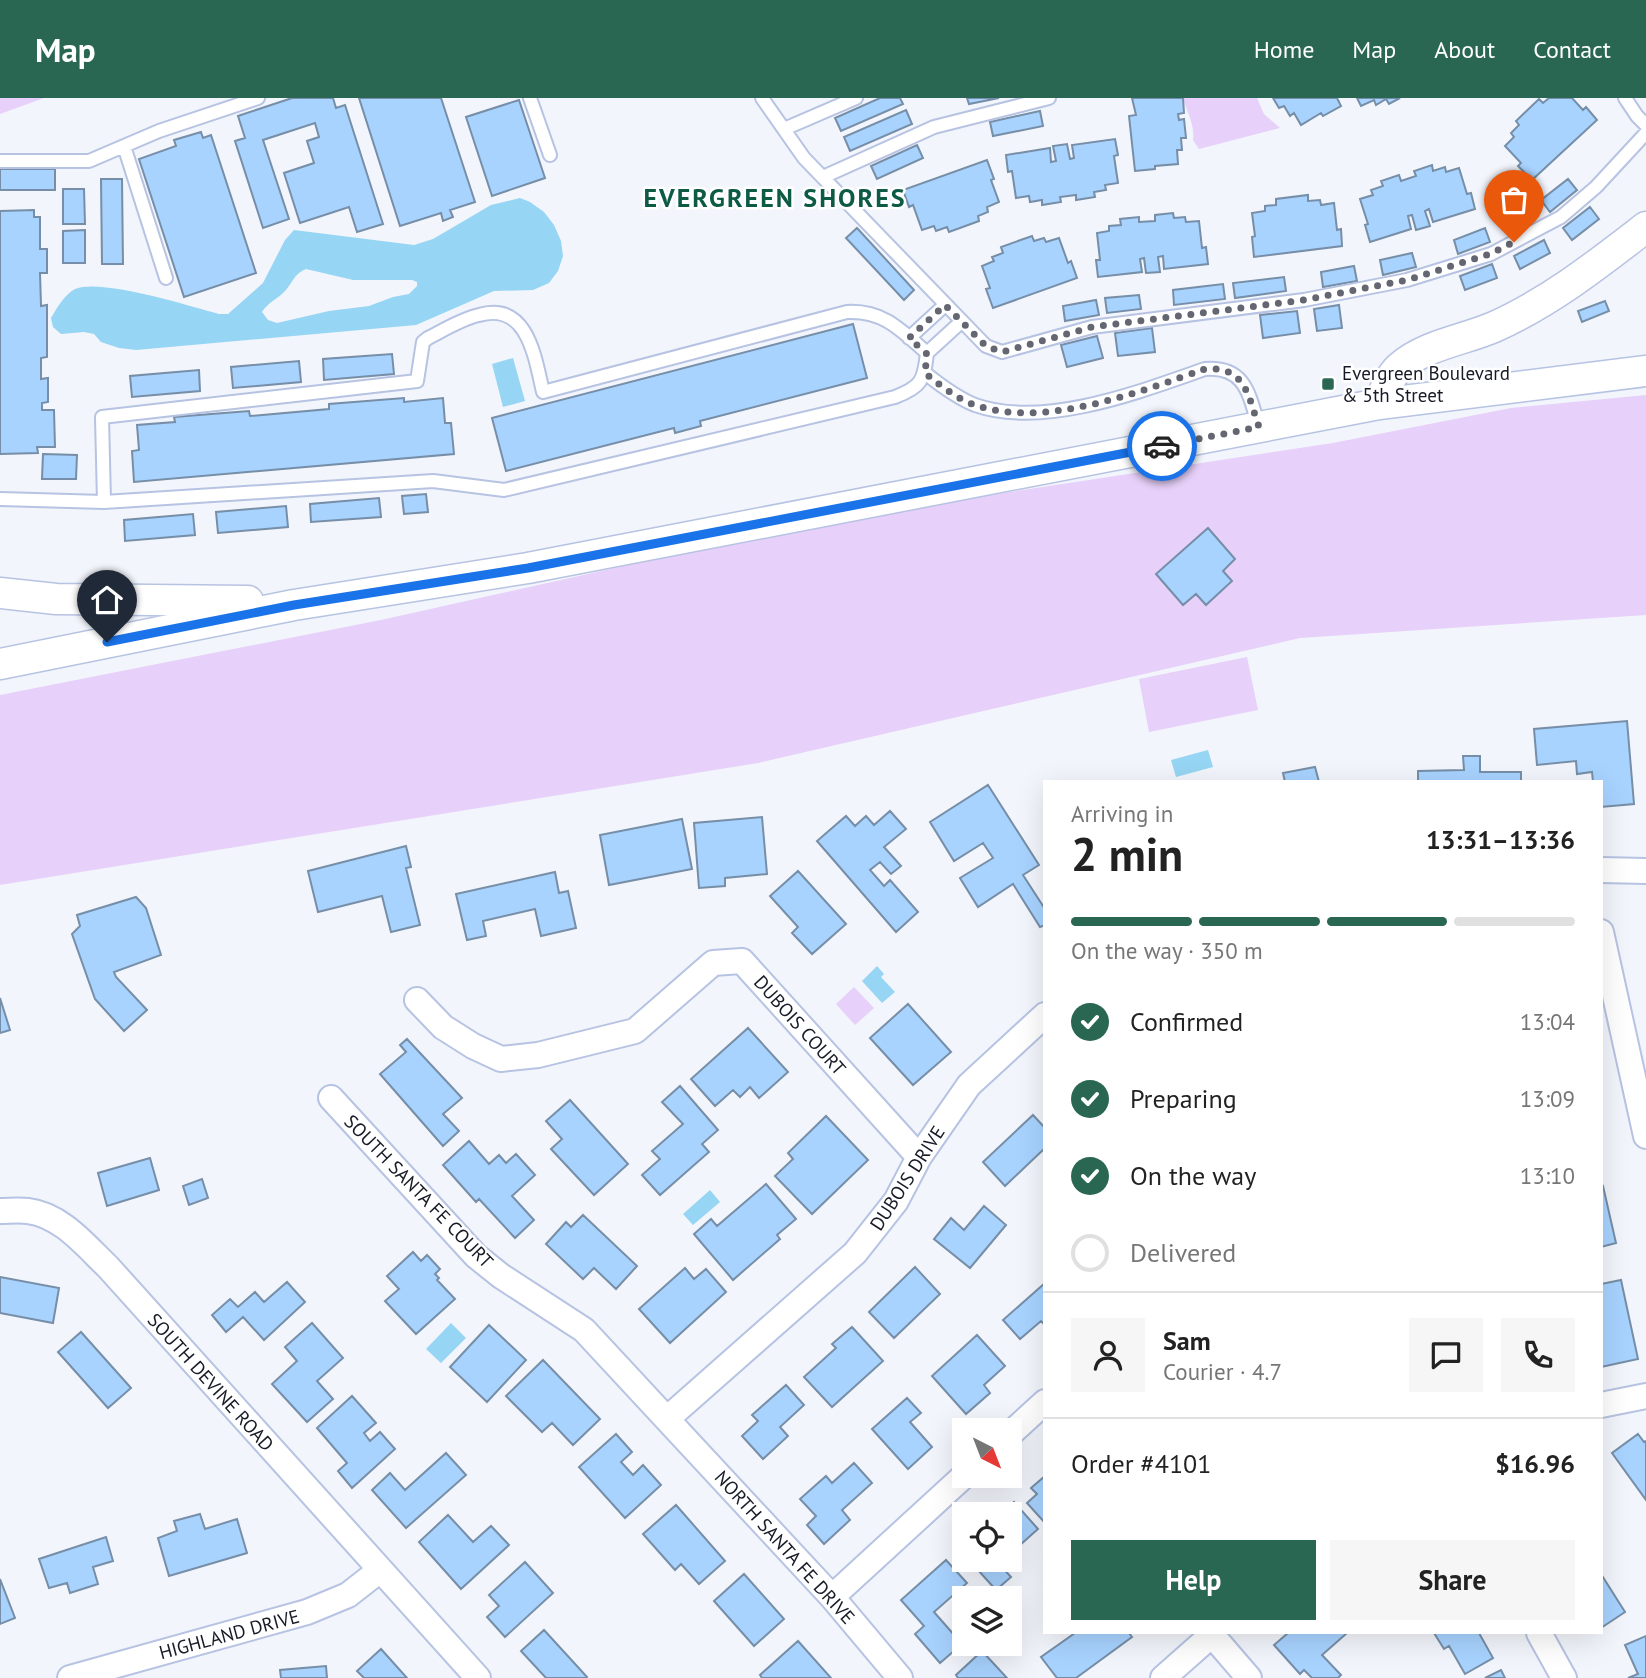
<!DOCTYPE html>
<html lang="en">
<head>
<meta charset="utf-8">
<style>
  :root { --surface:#fff; --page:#f6f6f6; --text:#222; --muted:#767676; --line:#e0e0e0; --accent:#2a6753 }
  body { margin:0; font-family:"PT Sans",sans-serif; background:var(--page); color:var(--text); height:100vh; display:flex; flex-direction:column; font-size:26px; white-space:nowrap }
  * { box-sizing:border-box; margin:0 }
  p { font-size:23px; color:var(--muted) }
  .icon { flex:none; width:38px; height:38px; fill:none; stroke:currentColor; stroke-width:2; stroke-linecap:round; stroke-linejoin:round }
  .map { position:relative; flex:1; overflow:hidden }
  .side { position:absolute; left:1043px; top:682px; width:560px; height:854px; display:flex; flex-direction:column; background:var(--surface); border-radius:0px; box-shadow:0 7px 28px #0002 }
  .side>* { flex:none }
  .needle { width:46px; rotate:138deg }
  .buttons { position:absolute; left:952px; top:1320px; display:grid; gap:14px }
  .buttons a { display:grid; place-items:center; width:70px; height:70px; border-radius:0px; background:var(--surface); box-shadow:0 7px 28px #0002; font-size:35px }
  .pin { position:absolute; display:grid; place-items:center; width:60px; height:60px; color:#fff; margin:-72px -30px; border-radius:50% 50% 50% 0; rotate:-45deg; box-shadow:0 0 7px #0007 }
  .pin .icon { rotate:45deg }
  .courier { position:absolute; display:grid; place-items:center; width:70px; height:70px; margin:-35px; border:5px solid #1a73e8; border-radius:50%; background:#fff; color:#222; box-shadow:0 2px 9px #0007 }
  .head em { font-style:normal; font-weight:700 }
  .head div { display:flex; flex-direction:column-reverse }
  .head { display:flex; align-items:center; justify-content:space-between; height:119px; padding:0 28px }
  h1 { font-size:46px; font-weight:700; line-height:52px }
  .bar { display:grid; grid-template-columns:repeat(4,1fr); gap:10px 7px; align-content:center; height:84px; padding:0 28px }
  .bar i { height:9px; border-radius:5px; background:var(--line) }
  .bar .selected { background:var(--accent) }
  .bar p { grid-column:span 4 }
  .line { display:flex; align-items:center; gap:18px; padding:0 28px; border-top:2px solid var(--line) }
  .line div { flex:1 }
  .round { display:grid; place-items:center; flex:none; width:74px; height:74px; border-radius:0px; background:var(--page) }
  ol { padding:0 28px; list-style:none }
  li { display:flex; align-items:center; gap:21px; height:77px }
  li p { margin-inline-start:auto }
  li .icon { padding:7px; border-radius:50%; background:var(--accent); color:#fff; stroke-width:4 }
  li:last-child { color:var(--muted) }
  li i { width:38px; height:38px; border:4px solid var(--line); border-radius:50% }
  .primary-button { display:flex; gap:14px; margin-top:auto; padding:14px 28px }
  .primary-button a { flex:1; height:80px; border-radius:0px; background:var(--accent); color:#fff; font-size:28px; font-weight:700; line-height:80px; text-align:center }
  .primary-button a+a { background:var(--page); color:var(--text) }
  header { display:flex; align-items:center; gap:42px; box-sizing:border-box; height:98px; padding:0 35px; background:var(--accent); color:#fff }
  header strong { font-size:33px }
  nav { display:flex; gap:38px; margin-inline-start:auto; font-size:24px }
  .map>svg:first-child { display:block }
  .green { fill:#e7d0f9 }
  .water { fill:#96d5f3; fill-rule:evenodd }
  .building { fill:#a8d3ff; stroke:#768ea7; stroke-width:2 }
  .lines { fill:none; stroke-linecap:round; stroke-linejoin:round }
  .service-casing { stroke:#b7c3e2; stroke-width:16 }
  .minor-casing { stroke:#b7c3e2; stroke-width:28 }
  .tertiary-casing { stroke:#b7c3e2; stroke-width:33 }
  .service { stroke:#fff; stroke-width:12 }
  .minor { stroke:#fff; stroke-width:24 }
  .tertiary { stroke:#fff; stroke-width:30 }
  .done { stroke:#646771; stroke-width:7; stroke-dasharray:0 12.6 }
  .route { stroke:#1a73e8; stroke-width:9 }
  .poi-dot { fill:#2a6753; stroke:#fff; stroke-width:2.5 }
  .labels { text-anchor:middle; stroke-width:5; stroke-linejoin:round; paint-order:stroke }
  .poi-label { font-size:19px; fill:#171b26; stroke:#fff; text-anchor:start }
  .street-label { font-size:19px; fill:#171b26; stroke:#fff }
  .district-label { font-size:26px; font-weight:bold; letter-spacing:2px; fill:#0d5b45; stroke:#fff }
</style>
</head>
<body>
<header>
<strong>Map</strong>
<nav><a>Home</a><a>Map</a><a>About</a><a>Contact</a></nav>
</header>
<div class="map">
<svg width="1646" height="1580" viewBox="0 0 1646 1580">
  <rect width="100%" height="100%" fill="#f2f5fb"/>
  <path class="green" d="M0,0H44L0,16Z
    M1183,0H1257L1264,16L1280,30L1199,51L1193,42C1195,26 1187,15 1183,0Z
    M1646,297V517L1300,540L758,665L0,787V597L381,522L844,419L1333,345L1511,310Z
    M1247,559L1258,612L1149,634L1139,581Z
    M854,889L874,910L855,927L836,906Z"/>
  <path class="water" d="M520,100L530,104L544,114L554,127L561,143L563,158L558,173L549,185L533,192L494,193L416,227L136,252L119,250L101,244L94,236L84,234L61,236L53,229L51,220C57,210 64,197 75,191C100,180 190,208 219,216H228L263,185L285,142L294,132L414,147L433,141L491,107ZM306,171L353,182H412L417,184V188L409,196L393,199L369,208L329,213L277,225L268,222L262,214C268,204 278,201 285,193C293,184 294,176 306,171Z
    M513,260L525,303L503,309L492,266Z
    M1208,652L1213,669L1176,679L1171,662Z
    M877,868L884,876L881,879L895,894L882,905L862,883Z
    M710,1092L720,1104L693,1127L683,1116Z
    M451,1225L466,1240L441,1265L426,1251Z"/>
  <path class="building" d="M292,0H333L336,10L345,7L383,126L357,134L349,109L300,125L284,75L314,65L307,43L319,39L315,25L263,42L289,121L263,130L235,43L245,40L238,18Z
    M359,0H441L475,104L450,112L453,119L443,123L441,115L400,128Z
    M880,0H900L903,6L841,33L835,20Z
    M967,0H999L969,6Z
    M1132,0H1183L1184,15L1178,16L1179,22L1184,21L1186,40H1181L1182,52H1177L1178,66L1155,68V71L1135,73L1129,18L1136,17Z
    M1273,0H1337L1341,8L1323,18L1321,15L1301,27L1294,15L1290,18L1284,8L1279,10Z
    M1357,0H1400L1389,6L1386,1L1376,7L1374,2L1361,8Z
    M1549,0H1572L1583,12L1586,9L1597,22L1532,82L1518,68L1521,65L1505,48L1514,39L1511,35L1519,27L1516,23L1539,1L1543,5Z
    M519,2L545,80L492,98L466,19Z
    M906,12L912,26L850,53L844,39Z
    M1040,13L1043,28L993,38L990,24Z
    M201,34L203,40L211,37L256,175L184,199L139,61L176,48L174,42Z
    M1115,41L1118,57L1114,58L1118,85L1105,87L1106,92L1094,94L1095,99L1076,102V97L1060,99L1061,104L1042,107V102L1030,104L1029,98L1016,100L1012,73L1008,74L1006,57L1050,50L1051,64L1056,63L1053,48L1067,46L1070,61L1074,60L1072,47Z
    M917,47L923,60L877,81L871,68Z
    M987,62L994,81L991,82L999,104L987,109L988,114L978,118L979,123L949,134L947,129L936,133L934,128L922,132L913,107L909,109L903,92Z
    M1432,67L1433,73L1445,69L1446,74L1459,70L1467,96L1471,95L1475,111L1433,124L1429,111L1425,113L1430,128L1416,132L1412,117L1408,118L1411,131L1370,144L1365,127L1368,126L1360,101L1373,97L1371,92L1383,88L1381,83L1399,77L1401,83L1416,78L1414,73Z
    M0,71H55V92H0Z
    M101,81H122L123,166H102Z
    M1568,81L1577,92L1550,114L1541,102Z
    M63,91H84L85,126H63Z
    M1308,97V103L1320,102L1321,107L1334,105L1337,132L1341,131L1342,148L1254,159L1252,139L1255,138L1252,115L1265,113V108L1276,107V101Z
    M1590,109L1599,121L1572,142L1563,130Z
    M34,112V119H40V151H47V175H40L41,208L47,207V259L41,260V281L48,280V304L42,305V312H54L55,349H37L38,355L0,356V113Z
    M1173,115L1174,120L1185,119L1186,124L1199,123L1202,150L1206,149L1208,166L1164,171L1163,158L1158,159L1160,174L1146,175L1144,160L1140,161L1142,174L1098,179L1096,162H1100L1097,135L1109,133V128L1121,127L1120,121L1139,119V124L1155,123V117Z
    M857,130L914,192L904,202L846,140Z
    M1485,130L1490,144L1458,156L1454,142Z
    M85,132V165H63V133Z
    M1032,138L1034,143L1044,140L1046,144L1059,140L1068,165L1071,163L1077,180L993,210L986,191L990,190L982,168L994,163L992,159L1003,155L1001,149Z
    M1544,142L1550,155L1520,171L1514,158Z
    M1412,155L1416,169L1383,177L1380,162Z
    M1492,166L1497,180L1465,192L1460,178Z
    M1354,168L1357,183L1323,189L1321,174Z
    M1284,179L1286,193L1235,200L1233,185Z
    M1223,186L1225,201L1174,207L1173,192Z
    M1139,197L1141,211L1107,215L1105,200Z
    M1096,202L1099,217L1065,223L1063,208Z
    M1605,203L1609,213L1582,224L1578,213Z
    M1339,207L1342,230L1317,233L1314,211Z
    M1297,213L1300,235L1263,240L1260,217Z
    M853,226L867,280L700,323L701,328L675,335L674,330L506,373L492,320Z
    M1152,230L1155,254L1118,258L1115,235Z
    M1097,238L1103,260L1067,269L1061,247Z
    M392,256L394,276L324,282L323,261Z
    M299,263L301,284L233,290L231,269Z
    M199,272L200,293L132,299L130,278Z
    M404,300V304L443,300L445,325H451L454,356L134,384L132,353L139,352L137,327L175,324L174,319L249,313L250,318L329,311V306Z
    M43,356L77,357L76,381H42Z
    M426,396L428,414L404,416L402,398Z
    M379,400L381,419L311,424L310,406Z
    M286,408L288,429L218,435L216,414Z
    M193,416L195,437L125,443L124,422Z
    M1208,430L1235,461L1223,473L1232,483L1206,507L1196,496L1183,507L1156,476Z
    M1627,623L1634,706L1601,709V684H1593L1592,674L1577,676L1576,663L1537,667L1534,631Z
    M1463,658H1480V674H1521V684H1418V673L1464,672Z
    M1315,669L1319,684H1285L1283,675Z
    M988,687L1039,767L1023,777L1045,811V827L1040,829L1013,786L978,809L960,780L993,760L983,745L954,763L930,724Z
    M890,713L906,731L884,749L901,768L891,776L880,764L870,772L884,788L890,782L918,814L896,834L817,743L846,718L855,728L866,718L874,727Z
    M762,719L767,776L725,780V788L699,790L694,725Z
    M682,721L692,771L609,787L600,737Z
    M406,748L411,769L406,770L420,827L391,834L382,798L318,814L308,773Z
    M798,773L846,826L812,856L792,835L798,829L770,798Z
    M555,774L559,795L568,793L576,830L541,838L535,811L483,823L486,838L467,842L456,796Z
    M136,799L146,810L161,857L114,874L116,879L147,912L124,933L95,901L72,836L80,828L77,817Z
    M0,900L10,932L0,935Z
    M908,906L951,954L913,987L870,940Z
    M748,930L788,974L759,1000L750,989L740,999L733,992L715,1008L691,981Z
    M407,941L462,1000L443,1016L459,1033L443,1048L380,976L406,954L400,947Z
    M680,988L718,1032L702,1046L709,1054L660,1097L642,1077L660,1061L652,1053L683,1026L662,1004Z
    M570,1002L628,1066L594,1097L551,1051L562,1041L546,1023Z
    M1033,1017L1045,1030V1050L1005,1088L983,1064Z
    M826,1018L868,1062L812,1116L775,1078L793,1061L788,1055Z
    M469,1043L489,1066L499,1057L506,1065L516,1056L535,1077L512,1098L534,1122L515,1140L479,1101L476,1104L443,1067Z
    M150,1060L159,1092L107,1108L98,1075Z
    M202,1081L208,1100L189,1107L183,1088Z
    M766,1086L796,1121L777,1137L780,1141L733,1182L694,1136L711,1121L717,1128Z
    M1603,1088L1616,1145L1601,1149V1089Z
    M984,1108L1006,1127L970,1170L934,1141L951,1120L964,1132Z
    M583,1117L637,1168L616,1191L594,1170L583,1181L546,1146L566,1124L571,1129Z
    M413,1154L421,1163L427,1157L440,1171L435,1176L439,1180L437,1182L455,1201L416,1236L385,1203L399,1191L387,1178Z
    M915,1169L940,1196L894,1240L869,1214Z
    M685,1170L694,1181L706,1171L726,1194L670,1245L639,1211Z
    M0,1179L59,1190L53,1225L0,1215Z
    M1621,1182L1638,1261L1601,1269V1186Z
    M287,1184L305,1204L264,1242L243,1219L226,1234L212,1217L230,1201L238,1209L255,1194L264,1204Z
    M1045,1185V1227L1041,1223L1020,1241L1003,1222Z
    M312,1225L343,1260L317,1283L333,1301L307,1324L272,1286L297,1263L285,1249Z
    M489,1227L526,1262L487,1304L450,1269Z
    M852,1229L883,1263L832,1309L804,1279L836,1250L832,1246Z
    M81,1234L131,1290L108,1310L58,1254Z
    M977,1237L1005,1268L984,1287L990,1295L966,1316L932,1278Z
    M543,1262L600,1321L573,1347L552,1325L542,1334L506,1298Z
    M786,1287L804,1307L780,1329L788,1338L763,1361L742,1338L758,1323L752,1317Z
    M352,1298L376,1325L364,1335L370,1343L380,1334L395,1351L352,1390L338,1373L347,1365L317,1330Z
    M907,1300L921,1315L910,1324L932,1349L908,1371L872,1331Z
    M616,1336L632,1354L621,1364L633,1377L643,1367L661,1387L625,1420L579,1369Z
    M1638,1336L1644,1344L1646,1343V1402L1612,1355Z
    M446,1355L466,1377L406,1430L372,1392L390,1375L405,1392Z
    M854,1365L872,1385L842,1412L850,1422L824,1446L807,1427L816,1418L800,1401L826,1378L832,1385Z
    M1045,1378V1425L1027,1405L1037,1396L1031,1390Z
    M1014,1404L1038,1431L1010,1456V1416H1001Z
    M676,1407L725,1463L699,1486L681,1466L675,1472L643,1436Z
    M200,1416L205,1431L237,1421L247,1455L169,1478L158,1440L177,1433L174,1423Z
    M448,1417L473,1444L491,1428L509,1447L461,1491L419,1444Z
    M106,1439L113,1463L93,1469L98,1486L70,1495L67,1485L49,1490L39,1461Z
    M968,1461H1004L999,1466L1011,1479L996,1492Z
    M946,1462L967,1485L934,1514L962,1546L940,1565L915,1536L924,1528L901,1502Z
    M525,1464L553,1495L505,1539L487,1519L499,1508L489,1497Z
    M744,1476L784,1521L754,1548L714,1503Z
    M1601,1476L1625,1514L1601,1530Z
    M0,1481L15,1520L0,1526Z
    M544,1532L587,1579L586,1580H546L521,1553Z
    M1075,1535H1129L1132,1539L1076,1580H1057L1041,1559Z
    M1288,1535H1347L1322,1557L1341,1577L1338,1580H1312L1304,1572L1300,1576L1274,1547Z
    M1434,1535H1479L1493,1560L1465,1576L1449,1548L1444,1551Z
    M1646,1538V1580H1628L1638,1576L1625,1547Z
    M798,1543L831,1580H762L760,1577Z
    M381,1551L407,1580H364L357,1573Z
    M982,1553L1007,1580H958L956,1577Z
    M326,1568L327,1580H281L280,1572Z
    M1501,1572L1505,1580H1485Z"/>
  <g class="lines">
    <defs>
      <path id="service" d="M530,0L550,57
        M762,0L804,60L986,248L1002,254L1092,229L1304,202L1407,182L1491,156L1561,119L1596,89L1646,35
        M1625,0L1637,18L1646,27
        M784,31L856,0
        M124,48L166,180
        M0,63H89L159,33L258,0
        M823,79L934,29L1049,0
        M909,240L945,207
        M925,275C940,287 957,300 975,307C1043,331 1139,294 1205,271C1246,268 1249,297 1259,329
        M0,401L104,404L433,383L504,392L895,299C921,289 924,283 927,255L961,224
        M104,404L102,319L417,283L423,244L428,240C444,232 461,221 479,217C528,203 535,260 543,294L847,214C884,212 902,233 927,255"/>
      <path id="minor" d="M1601,772L1646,773
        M1601,834L1646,1038
        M417,902L443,929L473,948L501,961L538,957L635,933L713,865L742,863L919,1059
        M331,1000L476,1158L501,1178L584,1232L832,1499L900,1580
        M0,1113C9,1113 19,1112 28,1113C61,1117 85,1147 108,1169L478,1580
        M1601,1307L1646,1298
        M668,1320L855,1155L896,1103L919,1059L969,987L1045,917
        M1010,1336L1045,1304
        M832,1499L965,1377
        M1539,1535L1564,1580
        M1212,1537L1249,1580
        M70,1580L307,1514L348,1497L380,1472
        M1163,1580L1214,1535"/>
      <path id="tertiary" d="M1379,306C1385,292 1389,279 1400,269C1425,247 1464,242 1494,229C1550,204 1598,166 1646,129
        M0,495L56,501L248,503
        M0,566L294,507L528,470L1379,306L1646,273"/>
    </defs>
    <use href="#service" class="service-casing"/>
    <use href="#minor" class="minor-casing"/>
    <use href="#tertiary" class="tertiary-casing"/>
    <use href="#service" class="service"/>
    <use href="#minor" class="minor"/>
    <use href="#tertiary" class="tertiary"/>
  </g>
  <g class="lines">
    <path class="done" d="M1162,348L1259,329C1248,298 1246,268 1205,271C1139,294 1044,331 975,307C957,301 940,287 925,275L927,256L909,240L945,207L986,248L1002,254L1092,229L1304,202L1407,182L1490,156L1514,144"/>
    <path class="route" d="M107,544L294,507L528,470L1162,348"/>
  </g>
  <rect class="poi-dot" x="1321" y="279" width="14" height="14" rx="3.5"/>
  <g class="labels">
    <g class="poi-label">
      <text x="1342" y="282">Evergreen Boulevard<tspan x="1342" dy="22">&amp; 5th Street</tspan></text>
    </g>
    <g class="street-label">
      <text transform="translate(800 927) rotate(48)" y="7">DUBOIS COURT</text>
      <text transform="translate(907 1080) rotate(-57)" y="7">DUBOIS DRIVE</text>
      <text transform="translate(419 1093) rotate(46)" y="7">SOUTH SANTA FE COURT</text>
      <text transform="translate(211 1284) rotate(48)" y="7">SOUTH DEVINE ROAD</text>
      <text transform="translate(785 1449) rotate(48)" y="7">NORTH SANTA FE DRIVE</text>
      <text transform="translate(229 1536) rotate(-15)" y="7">HIGHLAND DRIVE</text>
    </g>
    <g class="district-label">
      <text x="775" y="109">EVERGREEN SHORES</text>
    </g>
  </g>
</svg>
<div class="buttons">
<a><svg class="needle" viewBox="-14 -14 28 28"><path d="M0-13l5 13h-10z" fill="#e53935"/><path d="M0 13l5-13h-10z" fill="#767676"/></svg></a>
<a><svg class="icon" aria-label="locate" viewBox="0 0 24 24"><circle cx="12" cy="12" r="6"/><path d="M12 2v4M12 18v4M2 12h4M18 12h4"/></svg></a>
<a><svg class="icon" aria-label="layers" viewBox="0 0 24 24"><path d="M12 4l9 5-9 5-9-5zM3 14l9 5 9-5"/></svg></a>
</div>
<div class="pin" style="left:1514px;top:144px;background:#ea580c"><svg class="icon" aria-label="bag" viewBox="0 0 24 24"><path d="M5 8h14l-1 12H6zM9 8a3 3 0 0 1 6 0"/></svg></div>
<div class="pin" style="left:107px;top:544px;background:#1f2937"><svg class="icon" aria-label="home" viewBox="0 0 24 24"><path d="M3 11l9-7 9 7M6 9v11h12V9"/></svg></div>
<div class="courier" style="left:1162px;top:348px"><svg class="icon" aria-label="car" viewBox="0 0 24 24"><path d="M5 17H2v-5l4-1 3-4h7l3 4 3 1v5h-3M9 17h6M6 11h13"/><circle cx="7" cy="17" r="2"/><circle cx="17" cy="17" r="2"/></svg></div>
<section class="side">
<div class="head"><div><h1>2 min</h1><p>Arriving in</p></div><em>13:31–13:36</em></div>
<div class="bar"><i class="selected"></i><i class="selected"></i><i class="selected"></i><i></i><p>On the way · 350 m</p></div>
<ol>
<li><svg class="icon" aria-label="check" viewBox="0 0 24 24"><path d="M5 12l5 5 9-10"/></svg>Confirmed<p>13:04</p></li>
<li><svg class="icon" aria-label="check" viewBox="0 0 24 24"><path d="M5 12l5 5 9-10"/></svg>Preparing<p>13:09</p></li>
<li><svg class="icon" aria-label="check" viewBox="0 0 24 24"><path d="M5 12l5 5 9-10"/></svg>On the way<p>13:10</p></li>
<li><i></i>Delivered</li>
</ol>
<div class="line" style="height:126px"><a class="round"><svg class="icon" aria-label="person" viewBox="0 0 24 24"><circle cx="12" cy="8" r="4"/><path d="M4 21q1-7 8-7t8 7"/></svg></a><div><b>Sam</b><p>Courier · 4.7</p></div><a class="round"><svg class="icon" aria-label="chat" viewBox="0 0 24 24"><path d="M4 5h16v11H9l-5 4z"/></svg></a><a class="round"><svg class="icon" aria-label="phone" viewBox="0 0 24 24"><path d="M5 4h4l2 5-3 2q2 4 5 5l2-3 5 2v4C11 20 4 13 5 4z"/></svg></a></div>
<div class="line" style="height:91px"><div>Order #4101</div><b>$16.96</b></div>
<div class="primary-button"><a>Help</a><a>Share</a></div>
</section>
</div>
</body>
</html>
